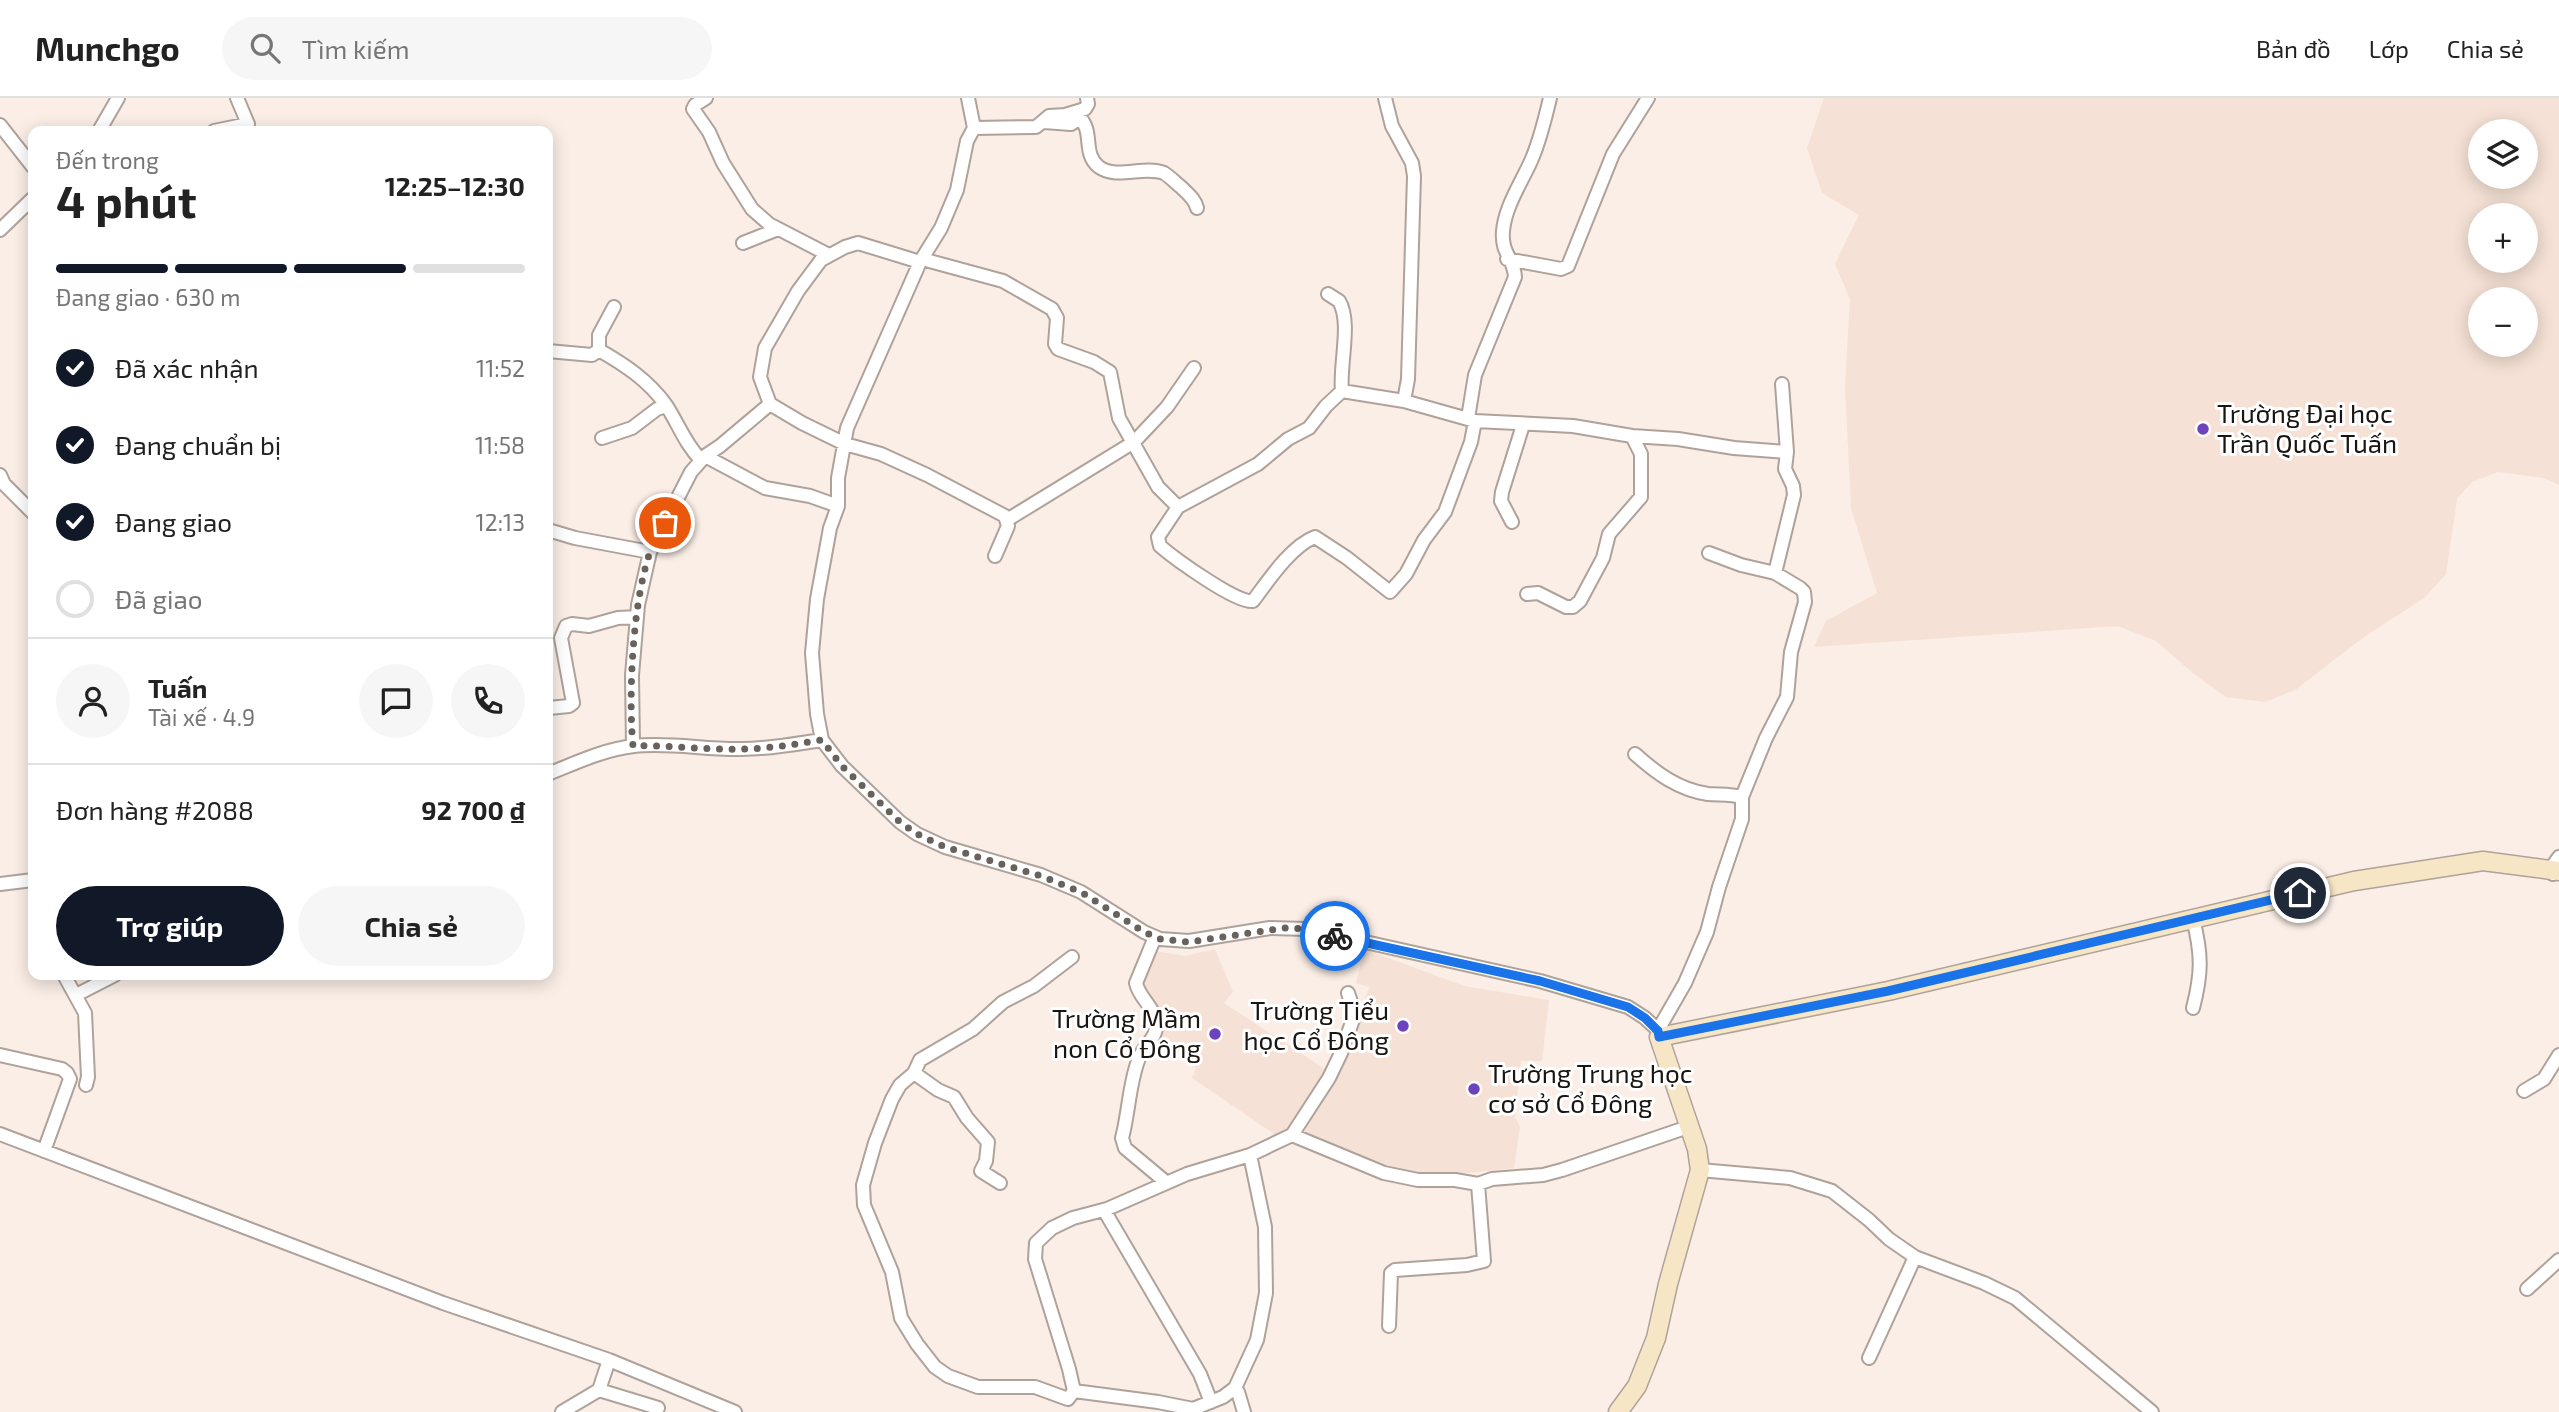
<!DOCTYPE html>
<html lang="vi">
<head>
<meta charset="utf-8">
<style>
  :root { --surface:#fff; --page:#f6f6f6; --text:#222; --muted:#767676; --line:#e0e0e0; --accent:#111827 }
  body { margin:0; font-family:"Exo 2",sans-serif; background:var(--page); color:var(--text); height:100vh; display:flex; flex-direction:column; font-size:26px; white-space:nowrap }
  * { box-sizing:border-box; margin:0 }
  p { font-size:23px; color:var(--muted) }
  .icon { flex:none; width:38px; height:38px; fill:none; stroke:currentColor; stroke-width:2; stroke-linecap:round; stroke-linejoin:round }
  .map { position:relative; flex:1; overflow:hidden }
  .drawer { position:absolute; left:28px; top:28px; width:525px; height:854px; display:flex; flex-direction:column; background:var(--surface); border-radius:14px; box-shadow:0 4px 18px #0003 }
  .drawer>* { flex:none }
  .tools { position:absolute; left:2468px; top:21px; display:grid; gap:14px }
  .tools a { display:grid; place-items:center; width:70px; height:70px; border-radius:50%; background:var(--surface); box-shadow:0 4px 18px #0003; font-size:35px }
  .pin { position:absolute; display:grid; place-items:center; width:60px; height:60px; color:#fff; margin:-30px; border:4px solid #fff; border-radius:50%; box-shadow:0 2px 7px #0007 }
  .courier { position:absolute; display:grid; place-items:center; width:70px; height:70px; margin:-35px; border:5px solid #1a73e8; border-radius:50%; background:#fff; color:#222; box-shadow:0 2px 9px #0007 }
  .head em { font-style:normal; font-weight:700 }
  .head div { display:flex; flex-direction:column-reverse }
  .head { display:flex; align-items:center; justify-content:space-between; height:119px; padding:0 28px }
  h1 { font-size:46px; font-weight:700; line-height:52px }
  .bar { display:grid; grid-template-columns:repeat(4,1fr); gap:10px 7px; align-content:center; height:84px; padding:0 28px }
  .bar i { height:9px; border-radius:5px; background:var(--line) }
  .bar .current { background:var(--accent) }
  .bar p { grid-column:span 4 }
  .line { display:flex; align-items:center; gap:18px; padding:0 28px; border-top:2px solid var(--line) }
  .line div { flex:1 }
  .round { display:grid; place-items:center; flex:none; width:74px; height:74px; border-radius:37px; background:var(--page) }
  ol { padding:0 28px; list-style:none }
  li { display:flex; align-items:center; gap:21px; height:77px }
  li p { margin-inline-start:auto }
  li .icon { padding:7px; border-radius:50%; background:var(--accent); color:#fff; stroke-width:4 }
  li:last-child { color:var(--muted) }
  li i { width:38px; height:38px; border:4px solid var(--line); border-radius:50% }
  .cta { display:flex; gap:14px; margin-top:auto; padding:14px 28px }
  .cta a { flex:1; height:80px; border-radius:42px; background:var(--accent); color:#fff; font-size:28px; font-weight:700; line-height:80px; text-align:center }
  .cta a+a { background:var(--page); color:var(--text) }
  header { display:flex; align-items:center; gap:42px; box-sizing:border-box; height:98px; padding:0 35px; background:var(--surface); border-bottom:2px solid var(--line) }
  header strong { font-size:33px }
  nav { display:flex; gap:38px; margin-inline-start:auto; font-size:24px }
  .search { width:490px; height:63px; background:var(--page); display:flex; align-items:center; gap:18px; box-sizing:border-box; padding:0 24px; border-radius:38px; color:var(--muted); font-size:26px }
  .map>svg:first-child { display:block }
  .built { fill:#f5e1d5; fill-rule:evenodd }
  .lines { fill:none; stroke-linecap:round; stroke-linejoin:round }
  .street-casing { stroke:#aea29b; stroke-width:16 }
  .secondary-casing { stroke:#aea29b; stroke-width:21 }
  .street { stroke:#fff; stroke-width:12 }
  .secondary { stroke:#f7e6c6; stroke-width:18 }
  .done { stroke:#68615c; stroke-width:7; stroke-dasharray:0 12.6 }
  .route { stroke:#1a73e8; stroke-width:9 }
  .poi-dot { fill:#6c43bc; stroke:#fff; stroke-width:2.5 }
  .labels { text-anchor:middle; stroke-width:6; stroke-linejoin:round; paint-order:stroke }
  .poi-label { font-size:26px; fill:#191512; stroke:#fff; text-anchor:start }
</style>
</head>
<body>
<header>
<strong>Munchgo</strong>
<div class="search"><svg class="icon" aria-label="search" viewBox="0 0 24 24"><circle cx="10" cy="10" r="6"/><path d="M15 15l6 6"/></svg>Tìm kiếm</div>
<nav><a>Bản đồ</a><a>Lớp</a><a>Chia sẻ</a></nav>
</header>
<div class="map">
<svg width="2559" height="1314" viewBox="0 0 2559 1314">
  <rect width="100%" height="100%" fill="#faeee6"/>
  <path class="built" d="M1824,0H2559V387L2544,380L2498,374L2472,384L2457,401L2446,476L2424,500L2364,539L2295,592L2265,604L2226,599L2194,576L2156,543L2118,528L1814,549L1826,523L1877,495L1851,410L1845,288L1850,201L1835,166L1859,117L1822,95L1807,50ZM2525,33V79H2480V33ZM2525,117V163H2480V117ZM2480,201H2525V247H2480Z
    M1215,851L1233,894L1224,905L1328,973L1291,1031L1280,1040L1192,980L1196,970L1157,948L1161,923L1157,909L1140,890L1154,853L1186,858Z
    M1364,851L1464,888L1549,902L1542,963H1521L1515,1019L1520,1029L1514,1070L1440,1078L1403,1073L1303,1036L1342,968L1369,889L1356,885Z"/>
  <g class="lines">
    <defs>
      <path id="street" d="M706,0L695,7L693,11L709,34L723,65L752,111L769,126L829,157
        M968,0L974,30L967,43L957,92L941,130L920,164L847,330L838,380V408L830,430L817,501L812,555L817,616L822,642L842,668L900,724L917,736L945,749L1041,777L1081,794L1144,834L1160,841L1189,843L1270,830L1307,831L1540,883L1628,909L1645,920L1658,932L1659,939
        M1385,0L1392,28L1412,65L1414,78L1408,281L1404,303
        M1044,24L1071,26L1080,20C1094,34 1082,56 1099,69C1117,82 1144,67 1164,75C1169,78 1176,85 1181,89C1188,96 1195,101 1197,110
        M0,27L33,69
        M974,30L1036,29L1049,18L1065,17L1085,11L1088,6L1087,0
        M99,33L118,0
        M214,33L248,26L237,0
        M0,132L33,100
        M743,145L778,131
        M922,161L1003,183L1052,211L1057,220L1055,246L1058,251L1094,264L1110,274L1119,320L1158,389L1178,409L1258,366L1288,341L1309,330L1326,308L1342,293C1339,268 1352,224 1339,203L1328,196
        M1507,161L1561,171L1568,168L1613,56L1648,0
        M920,164L858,145L845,149L821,162L798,193L765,250L760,279L770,306L802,325L845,346L881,356L927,377L1005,418L1008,428L995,458
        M599,252V237L614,209
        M548,253L592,257L599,252C625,267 648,282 666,307C678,325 685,346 701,362
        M1342,293L1404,303L1475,323L1573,328L1632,338L1678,341L1734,350L1787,354
        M1468,320L1475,277L1515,179C1514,160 1501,156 1503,133C1505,109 1521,85 1531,63C1540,43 1545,21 1550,0
        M602,340L632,330L657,311L666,308
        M705,358L765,390L810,398L838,408
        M0,377L4,386L33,415
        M1178,409L1158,439L1160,448C1174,460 1237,506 1253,503C1268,483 1291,448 1315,439L1347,460L1390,494L1406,476L1424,442L1445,414L1471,344L1475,323
        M1007,422L1134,344L1167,309L1194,270
        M1512,424L1501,403L1502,394L1523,327
        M548,432L575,440L650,454
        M1775,475L1794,397L1793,388L1785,371L1787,354L1782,286
        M1527,496L1538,495L1566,509H1573L1580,503L1603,460L1609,436L1641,399V356L1632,338
        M549,610L569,608L573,605L561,540L566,528L572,526L589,528L618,520L637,519
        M633,648L632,577L638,507L650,454L691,374L705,358L720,348L770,306
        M1635,656C1656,675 1679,692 1708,696C1720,697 1730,696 1742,699
        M548,676C575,665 605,651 634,648C670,644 706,652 742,651C769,651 795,646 822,642
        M2553,776L2549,773L2559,759
        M0,786L33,782
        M2193,821C2202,856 2202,875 2193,910
        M1155,839L1136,885C1139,900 1153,907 1156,923C1159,939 1144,947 1139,960C1129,985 1129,1014 1122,1040L1125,1050L1167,1085
        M1072,859L1034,888L1003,904L973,931L920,962L914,975L900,987L892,1001L875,1045L863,1087L864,1107L892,1174L901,1220L917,1246L935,1269L948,1278L978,1289H1035L1068,1301L1074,1293L1069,1271L1035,1161L1036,1145L1052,1130L1073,1120L1107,1111L1187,1076L1250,1057
        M64,877L85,915L88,979L86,987
        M76,897L115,877
        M1658,932L1685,885L1707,834L1719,789L1742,721V699L1766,640L1787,599L1791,554L1805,504L1804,494L1800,490L1775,475L1741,467L1709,455
        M0,957L62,971L67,975L70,981L44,1053
        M914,975L938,992L954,999L967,1020L988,1044L986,1063L981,1073L1000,1085
        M2524,993L2544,981L2559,957
        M0,1036L443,1205L609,1262L735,1314
        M1292,1037L1384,1075L1418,1082H1455L1478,1086L1492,1081L1543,1077L1562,1072L1688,1029
        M1700,1072L1790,1080L1832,1093L1869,1122L1889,1141L1915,1159L1984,1185L2015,1200L2152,1314
        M1104,1112L1200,1276L1211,1304
        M2527,1191L2559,1162
        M1389,1228L1391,1175L1395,1172L1467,1167L1484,1163L1478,1086
        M1869,1260L1915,1159
        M1235,1290L1238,1294L1244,1314
        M599,1292L658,1310
        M1074,1293L1158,1304L1193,1311L1223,1299L1235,1290L1257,1242L1266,1195L1265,1129L1250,1057L1292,1037L1329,980L1341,955L1355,916L1348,895
        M562,1314L599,1292L609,1262"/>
      <path id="secondary" d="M1618,1314L1637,1288L1656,1240L1668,1186L1700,1072L1697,1051L1659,939L1888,893L2354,783L2483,763L2559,773"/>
    </defs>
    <use href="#street" class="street-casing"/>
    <use href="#secondary" class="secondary-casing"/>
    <use href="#street" class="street"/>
    <use href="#secondary" class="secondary"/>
  </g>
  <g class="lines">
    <path class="done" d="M665,425C660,434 654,444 650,454C633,503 628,595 633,648C669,647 705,652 741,651C768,651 795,646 822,642L842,668L900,724L917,736L945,749L1041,778L1081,794L1144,834L1160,841L1189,844L1284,830L1307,831L1335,838"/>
    <path class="route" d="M1335,838L1540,883L1628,909L1645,920L1658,933L1659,939L1888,893L2300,795"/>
  </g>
  <g class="poi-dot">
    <circle cx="2203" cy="331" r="7"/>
    <circle cx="1403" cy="928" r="7"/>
    <circle cx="1215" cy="936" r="7"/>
    <circle cx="1474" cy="991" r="7"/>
  </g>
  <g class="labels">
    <g class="poi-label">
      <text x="2217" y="325">Trường Đại học<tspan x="2217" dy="30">Trần Quốc Tuấn</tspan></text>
      <text x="1389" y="922" text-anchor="end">Trường Tiểu<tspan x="1389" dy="30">học Cổ Đông</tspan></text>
      <text x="1201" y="930" text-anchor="end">Trường Mầm<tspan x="1201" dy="30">non Cổ Đông</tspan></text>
      <text x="1488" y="985">Trường Trung học<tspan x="1488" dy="30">cơ sở Cổ Đông</tspan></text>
    </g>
  </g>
</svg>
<div class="tools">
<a><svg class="icon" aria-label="layers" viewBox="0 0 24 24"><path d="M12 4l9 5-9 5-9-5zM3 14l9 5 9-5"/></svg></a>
<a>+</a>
<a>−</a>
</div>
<div class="pin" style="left:665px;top:425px;background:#ea580c"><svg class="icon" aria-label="bag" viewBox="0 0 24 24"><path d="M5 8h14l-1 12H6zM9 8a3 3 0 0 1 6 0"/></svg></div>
<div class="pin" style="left:2300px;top:795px;background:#1f2937"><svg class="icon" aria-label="home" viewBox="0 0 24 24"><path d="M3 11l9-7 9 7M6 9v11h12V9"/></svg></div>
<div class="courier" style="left:1335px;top:838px"><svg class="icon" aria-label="bike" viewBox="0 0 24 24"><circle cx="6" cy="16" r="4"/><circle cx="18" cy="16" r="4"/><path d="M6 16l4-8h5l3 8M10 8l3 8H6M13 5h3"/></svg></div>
<section class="drawer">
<div class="head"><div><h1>4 phút</h1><p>Đến trong</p></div><em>12:25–12:30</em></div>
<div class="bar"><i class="current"></i><i class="current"></i><i class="current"></i><i></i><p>Đang giao · 630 m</p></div>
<ol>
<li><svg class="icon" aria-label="check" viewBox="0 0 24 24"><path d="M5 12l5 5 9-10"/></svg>Đã xác nhận<p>11:52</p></li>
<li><svg class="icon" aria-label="check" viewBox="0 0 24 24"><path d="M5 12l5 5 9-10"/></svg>Đang chuẩn bị<p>11:58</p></li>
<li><svg class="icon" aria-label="check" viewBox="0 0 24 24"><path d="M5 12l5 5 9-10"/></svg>Đang giao<p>12:13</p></li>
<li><i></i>Đã giao</li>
</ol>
<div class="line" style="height:126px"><a class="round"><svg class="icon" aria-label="person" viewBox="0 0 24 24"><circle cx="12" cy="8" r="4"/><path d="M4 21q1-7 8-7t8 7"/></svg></a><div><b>Tuấn</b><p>Tài xế · 4.9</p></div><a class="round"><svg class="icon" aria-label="chat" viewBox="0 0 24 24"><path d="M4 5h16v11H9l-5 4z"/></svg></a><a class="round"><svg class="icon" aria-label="phone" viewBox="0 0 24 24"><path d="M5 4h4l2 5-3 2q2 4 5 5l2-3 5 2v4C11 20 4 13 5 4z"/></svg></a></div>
<div class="line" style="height:91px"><div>Đơn hàng #2088</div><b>92 700 ₫</b></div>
<div class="cta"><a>Trợ giúp</a><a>Chia sẻ</a></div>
</section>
</div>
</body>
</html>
